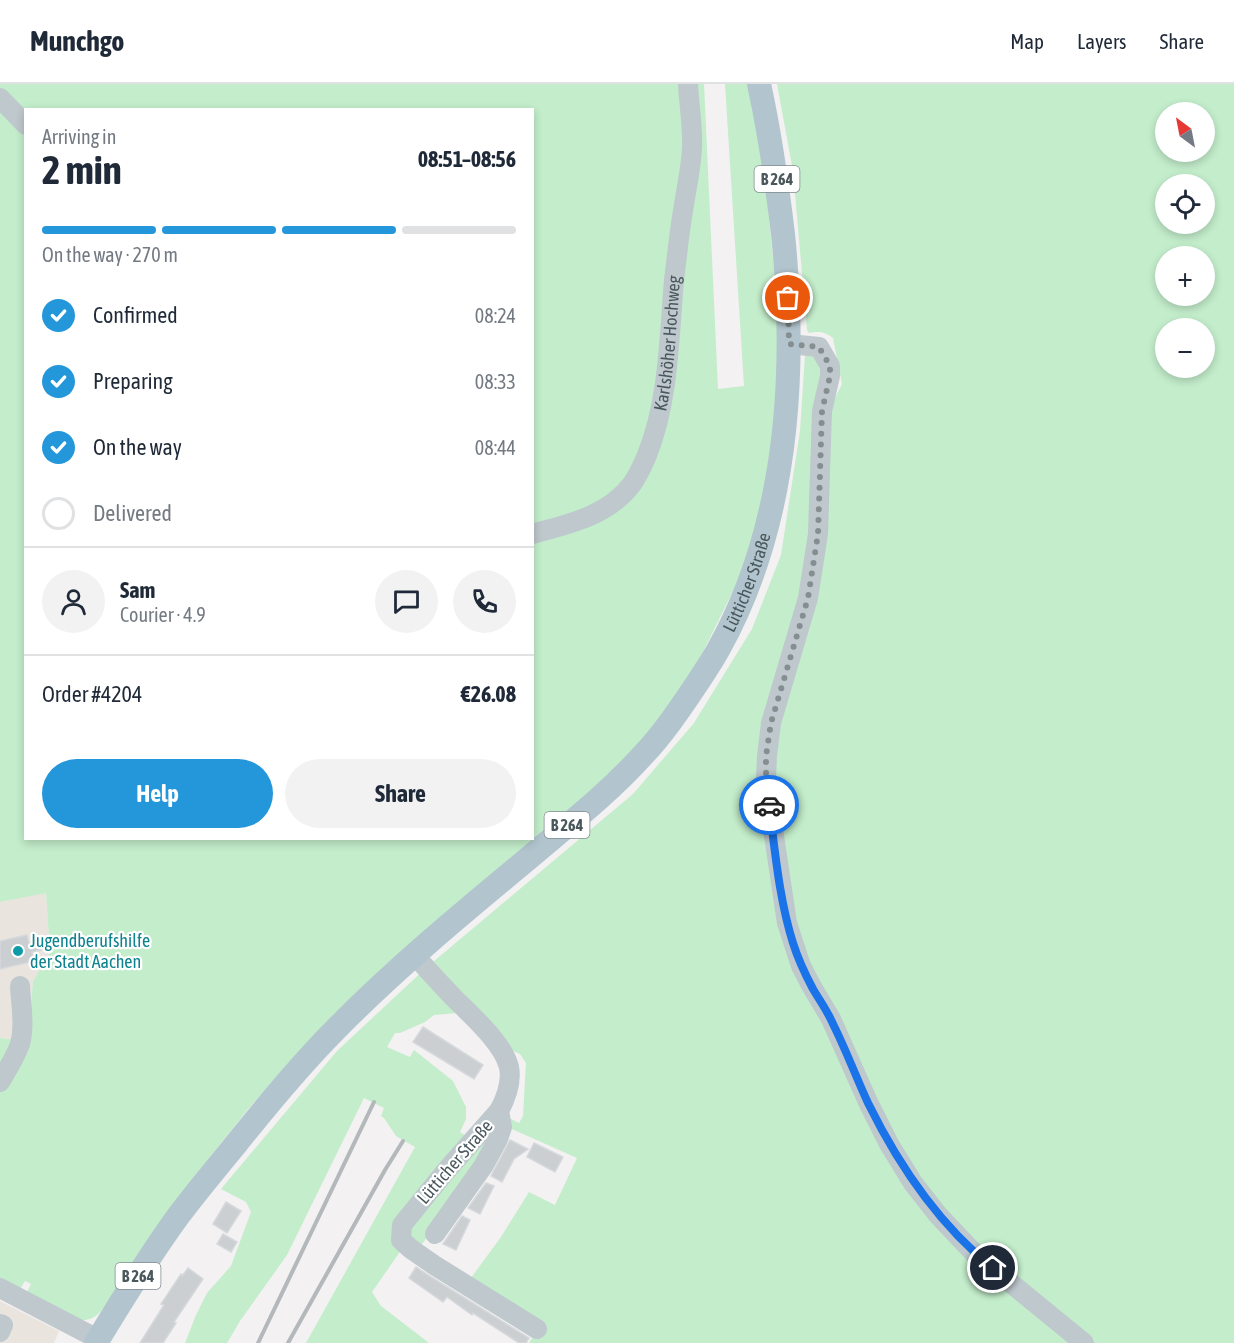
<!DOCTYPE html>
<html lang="en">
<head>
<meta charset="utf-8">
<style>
  :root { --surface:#fff; --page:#f2f2f3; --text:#1f2937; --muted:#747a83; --line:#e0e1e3; --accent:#2496da }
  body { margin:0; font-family:"Asap Condensed",sans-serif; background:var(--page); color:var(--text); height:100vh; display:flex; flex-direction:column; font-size:22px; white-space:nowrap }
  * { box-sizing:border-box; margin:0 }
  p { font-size:20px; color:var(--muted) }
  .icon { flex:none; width:33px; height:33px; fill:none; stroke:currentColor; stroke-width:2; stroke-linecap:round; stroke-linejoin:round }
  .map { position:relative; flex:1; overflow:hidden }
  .drawer { position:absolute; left:24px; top:24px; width:510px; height:732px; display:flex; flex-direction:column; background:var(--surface); border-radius:0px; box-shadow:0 3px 9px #0003 }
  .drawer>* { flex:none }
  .needle { width:39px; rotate:328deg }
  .buttons { position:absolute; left:1155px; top:18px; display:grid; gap:12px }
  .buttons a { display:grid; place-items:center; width:60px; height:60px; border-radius:50%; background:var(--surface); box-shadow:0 3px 9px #0003; font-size:30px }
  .pin { position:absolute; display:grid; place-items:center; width:51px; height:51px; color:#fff; margin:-26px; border:3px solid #fff; border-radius:50%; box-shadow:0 2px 6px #0007 }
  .courier { position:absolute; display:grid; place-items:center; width:60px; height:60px; margin:-30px; border:4px solid #1a73e8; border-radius:50%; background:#fff; color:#222; box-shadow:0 2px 8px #0007 }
  .summary em { font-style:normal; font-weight:700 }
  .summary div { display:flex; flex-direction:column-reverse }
  .summary { display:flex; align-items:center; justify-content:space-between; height:102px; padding:0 18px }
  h1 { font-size:39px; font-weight:700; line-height:45px }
  .bar { display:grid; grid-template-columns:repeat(4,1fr); gap:9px 6px; align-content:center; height:72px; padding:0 18px }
  .bar i { height:8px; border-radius:4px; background:var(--line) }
  .bar .active { background:var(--accent) }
  .bar p { grid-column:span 4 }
  .line { display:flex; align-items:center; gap:15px; padding:0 18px; border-top:2px solid var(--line) }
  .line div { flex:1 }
  .round { display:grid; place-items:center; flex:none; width:63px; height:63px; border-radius:32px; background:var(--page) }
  ol { padding:0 18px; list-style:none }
  li { display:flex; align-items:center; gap:18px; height:66px }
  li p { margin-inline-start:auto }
  li .icon { padding:6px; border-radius:50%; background:var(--accent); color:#fff; stroke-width:4 }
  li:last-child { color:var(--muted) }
  li i { width:33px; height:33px; border:3px solid var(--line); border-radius:50% }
  .button { display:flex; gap:12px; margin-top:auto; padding:12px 18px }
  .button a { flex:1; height:69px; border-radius:36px; background:var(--accent); color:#fff; font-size:24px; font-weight:700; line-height:69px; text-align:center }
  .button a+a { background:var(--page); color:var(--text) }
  header { display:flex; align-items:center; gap:36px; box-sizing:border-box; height:84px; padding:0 30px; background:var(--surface); border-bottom:2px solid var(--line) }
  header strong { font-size:28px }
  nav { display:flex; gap:33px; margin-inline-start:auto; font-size:21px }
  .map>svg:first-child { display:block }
  .commercial { fill:#eae4df }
  .green { fill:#c3edcb; fill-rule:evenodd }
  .building { fill:#cbcfd2; stroke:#d5d8dc; stroke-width:1.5 }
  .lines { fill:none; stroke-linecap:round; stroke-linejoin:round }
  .minor { stroke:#bec8cd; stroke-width:20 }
  .major { stroke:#b2c5ce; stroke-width:24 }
  .rail { stroke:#b3b8bb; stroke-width:4 }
  .done { stroke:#858e91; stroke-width:6; stroke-dasharray:0 10.8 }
  .route { stroke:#1a73e8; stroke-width:8 }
  .culture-dot { fill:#0f9aa8; stroke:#fff; stroke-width:2 }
  .labels { text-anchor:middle; stroke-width:4.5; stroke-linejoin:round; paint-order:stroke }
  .shield { fill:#fff; stroke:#808a8e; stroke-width:1.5 }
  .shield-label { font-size:16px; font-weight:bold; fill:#4a585d }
  .street-label { font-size:18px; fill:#4a585d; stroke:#fff }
  .culture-label { font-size:18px; fill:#0d838f; stroke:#fff; text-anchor:start }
</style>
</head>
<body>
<header>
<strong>Munchgo</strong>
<nav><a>Map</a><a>Layers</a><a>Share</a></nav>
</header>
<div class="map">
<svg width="1234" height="1259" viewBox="0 0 1234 1259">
  <rect width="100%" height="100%" fill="#f3f1f1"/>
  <path class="commercial" d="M46,808L50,869L33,897L28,957L0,954V818Z
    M0,1217L59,1247L54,1259H0Z"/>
  <path class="green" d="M0,0H704L718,305L744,302L725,0H748L764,82L777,216V293L774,341L762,418L750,463L735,503L696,582L670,621L630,670L598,701L304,962L249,1024L193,1094L102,1226C95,1234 89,1237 78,1236L26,1210L31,1200L25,1197L19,1207L0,1197V954L28,957L33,897L50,869L46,809L0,818ZM26,26H532V754H26Z
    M777,0H1234V1259H529L539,1243L468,1198L501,1153L529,1108L555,1121L577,1074L505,1042L503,1031L519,1039L523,1032L526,979L520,970L506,964L458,929L434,931L425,938L400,949H395L387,963L410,973L414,966L453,997L466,1023V1035L460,1048L471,1055L496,1056L433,1146L414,1170L404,1162L372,1208L381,1222L429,1259H306L415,1063L396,1052L384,1034L381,1032L384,1024L364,1014L287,1171L240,1237L227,1259H185L196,1231L207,1209L231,1182L251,1128L246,1118L221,1105L337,967L427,883L633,710L694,639L752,545L781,471L800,347L805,271L811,269L821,275L833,318L842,300L833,254C825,248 820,247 809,249L807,246L793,87ZM1166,28H1204V68H1166ZM1166,100H1204V140H1166ZM1166,172H1204V212H1166ZM1166,244H1204V284H1166Z"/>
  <path class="building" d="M27,851L29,859L39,856L41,866L32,868L34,877L0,885V857Z
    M423,943L483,981L474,995L413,958Z
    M510,1056L528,1065L514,1075L502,1098L491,1092Z
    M534,1059L563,1073L555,1088L527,1073Z
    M486,1099L494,1102L480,1130L468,1124Z
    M226,1118L241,1127L227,1149L213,1140Z
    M462,1132L470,1136L456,1166L443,1160Z
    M223,1150L237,1158L231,1168L217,1160Z
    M416,1183L428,1191L529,1254L526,1259H519L473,1229L472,1231L447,1213L443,1218L409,1194Z
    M188,1184L203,1195L174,1238L176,1239L163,1259H140L164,1221L161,1220L181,1190L183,1191Z"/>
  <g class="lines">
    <g class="minor">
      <path d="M0,14L26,41"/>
      <path d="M789,260L819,263L830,282V292L822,327L818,450L808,514L771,639L767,672L766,694L769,718L787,839L801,882L812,903L831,935L868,1018L889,1060L913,1099L938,1131L974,1169L1084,1259"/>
      <path id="s1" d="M532,450C569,440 608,432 632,400C638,391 643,381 647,371C669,316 669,254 674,196C677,173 679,150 683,127C686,106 691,85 692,64C693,43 689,21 688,0"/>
      <path d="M414,870C427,886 441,900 455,915C472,932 503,959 509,983C512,998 506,1014 499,1027L445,1088L402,1141L401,1156L411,1165L434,1181L537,1245"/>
      <path d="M0,998C7,986 15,974 20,960C25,942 21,921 20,902"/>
      <path d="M435,1150L484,1081L498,1055L502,1043L499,1027"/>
      <path d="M0,1204L98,1255"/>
      <path d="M0,1240L3,1241L0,1248"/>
    </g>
    <path class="major" id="s2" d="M96,1259C122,1216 149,1172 179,1131C197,1107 217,1083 236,1060C268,1020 300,981 336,945C395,885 460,831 524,778C565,743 607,711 643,671C664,649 681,623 698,598C705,587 712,577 718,566C788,441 797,289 783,150C777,100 770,50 759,0"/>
    <path class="rail" d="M258,1259L374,1018
      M288,1259L385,1086L403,1057"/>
  </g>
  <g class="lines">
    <path class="done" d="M769,721L766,694V672L771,639L808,514L818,450L822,327L830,292V282L819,263L789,260L788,214"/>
    <path class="route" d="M769,721C775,766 779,815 793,859C798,875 805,890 813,905C820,917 828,928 833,940C846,966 856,993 868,1019C899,1082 938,1140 993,1184"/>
  </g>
  <circle class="culture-dot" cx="18" cy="867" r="6"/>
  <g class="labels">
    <g class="shield">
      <rect x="754.5" y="82" width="45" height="26" rx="4.5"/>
      <rect x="544.5" y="728" width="45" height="26" rx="4.5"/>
      <rect x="115.5" y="1179" width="45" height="26" rx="4.5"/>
    </g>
    <g class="shield-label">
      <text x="777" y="101">B 264</text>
      <text x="567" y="747">B 264</text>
      <text x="138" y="1198">B 264</text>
    </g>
    <g class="street-label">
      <text dy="6" stroke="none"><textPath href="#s1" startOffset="261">Karlshöher Hochweg</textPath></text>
      <text dy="6" stroke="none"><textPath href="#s2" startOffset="1011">Lütticher Straße</textPath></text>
      <text transform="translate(455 1078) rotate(-49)" y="6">Lütticher Straße</text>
    </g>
    <g class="culture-label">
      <text x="30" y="863">Jugendberufshilfe<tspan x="30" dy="21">der Stadt Aachen</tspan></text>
    </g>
  </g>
</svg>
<div class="buttons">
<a><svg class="needle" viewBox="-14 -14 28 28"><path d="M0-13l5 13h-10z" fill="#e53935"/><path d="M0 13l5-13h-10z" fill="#747a83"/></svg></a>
<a><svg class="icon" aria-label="locate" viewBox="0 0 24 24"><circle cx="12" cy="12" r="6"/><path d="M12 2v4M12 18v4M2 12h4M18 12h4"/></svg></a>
<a>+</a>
<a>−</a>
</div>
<div class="pin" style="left:788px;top:214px;background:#ea580c"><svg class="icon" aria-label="bag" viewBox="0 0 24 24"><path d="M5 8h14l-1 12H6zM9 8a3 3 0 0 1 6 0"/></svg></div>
<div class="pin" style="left:993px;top:1184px;background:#1f2937"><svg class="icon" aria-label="home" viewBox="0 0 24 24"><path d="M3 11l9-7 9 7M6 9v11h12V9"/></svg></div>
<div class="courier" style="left:769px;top:721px"><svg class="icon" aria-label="car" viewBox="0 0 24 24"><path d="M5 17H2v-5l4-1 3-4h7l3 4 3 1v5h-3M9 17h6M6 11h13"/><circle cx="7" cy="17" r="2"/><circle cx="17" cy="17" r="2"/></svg></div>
<section class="drawer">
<div class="summary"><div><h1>2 min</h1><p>Arriving in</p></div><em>08:51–08:56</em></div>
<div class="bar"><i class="active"></i><i class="active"></i><i class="active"></i><i></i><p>On the way · 270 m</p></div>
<ol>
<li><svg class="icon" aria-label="check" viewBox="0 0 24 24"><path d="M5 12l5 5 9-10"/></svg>Confirmed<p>08:24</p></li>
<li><svg class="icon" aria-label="check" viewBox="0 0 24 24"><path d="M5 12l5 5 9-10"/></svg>Preparing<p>08:33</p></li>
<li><svg class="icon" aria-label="check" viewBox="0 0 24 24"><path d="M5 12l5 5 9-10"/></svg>On the way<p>08:44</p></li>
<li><i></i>Delivered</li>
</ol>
<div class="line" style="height:108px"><a class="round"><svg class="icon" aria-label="person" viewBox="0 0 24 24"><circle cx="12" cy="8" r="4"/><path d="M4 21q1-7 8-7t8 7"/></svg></a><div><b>Sam</b><p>Courier · 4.9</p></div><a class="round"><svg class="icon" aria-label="chat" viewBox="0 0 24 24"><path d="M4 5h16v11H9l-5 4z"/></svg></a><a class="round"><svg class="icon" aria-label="phone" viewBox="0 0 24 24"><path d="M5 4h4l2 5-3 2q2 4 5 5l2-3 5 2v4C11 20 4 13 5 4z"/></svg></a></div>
<div class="line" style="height:78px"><div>Order #4204</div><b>€26.08</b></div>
<div class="button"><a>Help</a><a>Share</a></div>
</section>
</div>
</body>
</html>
